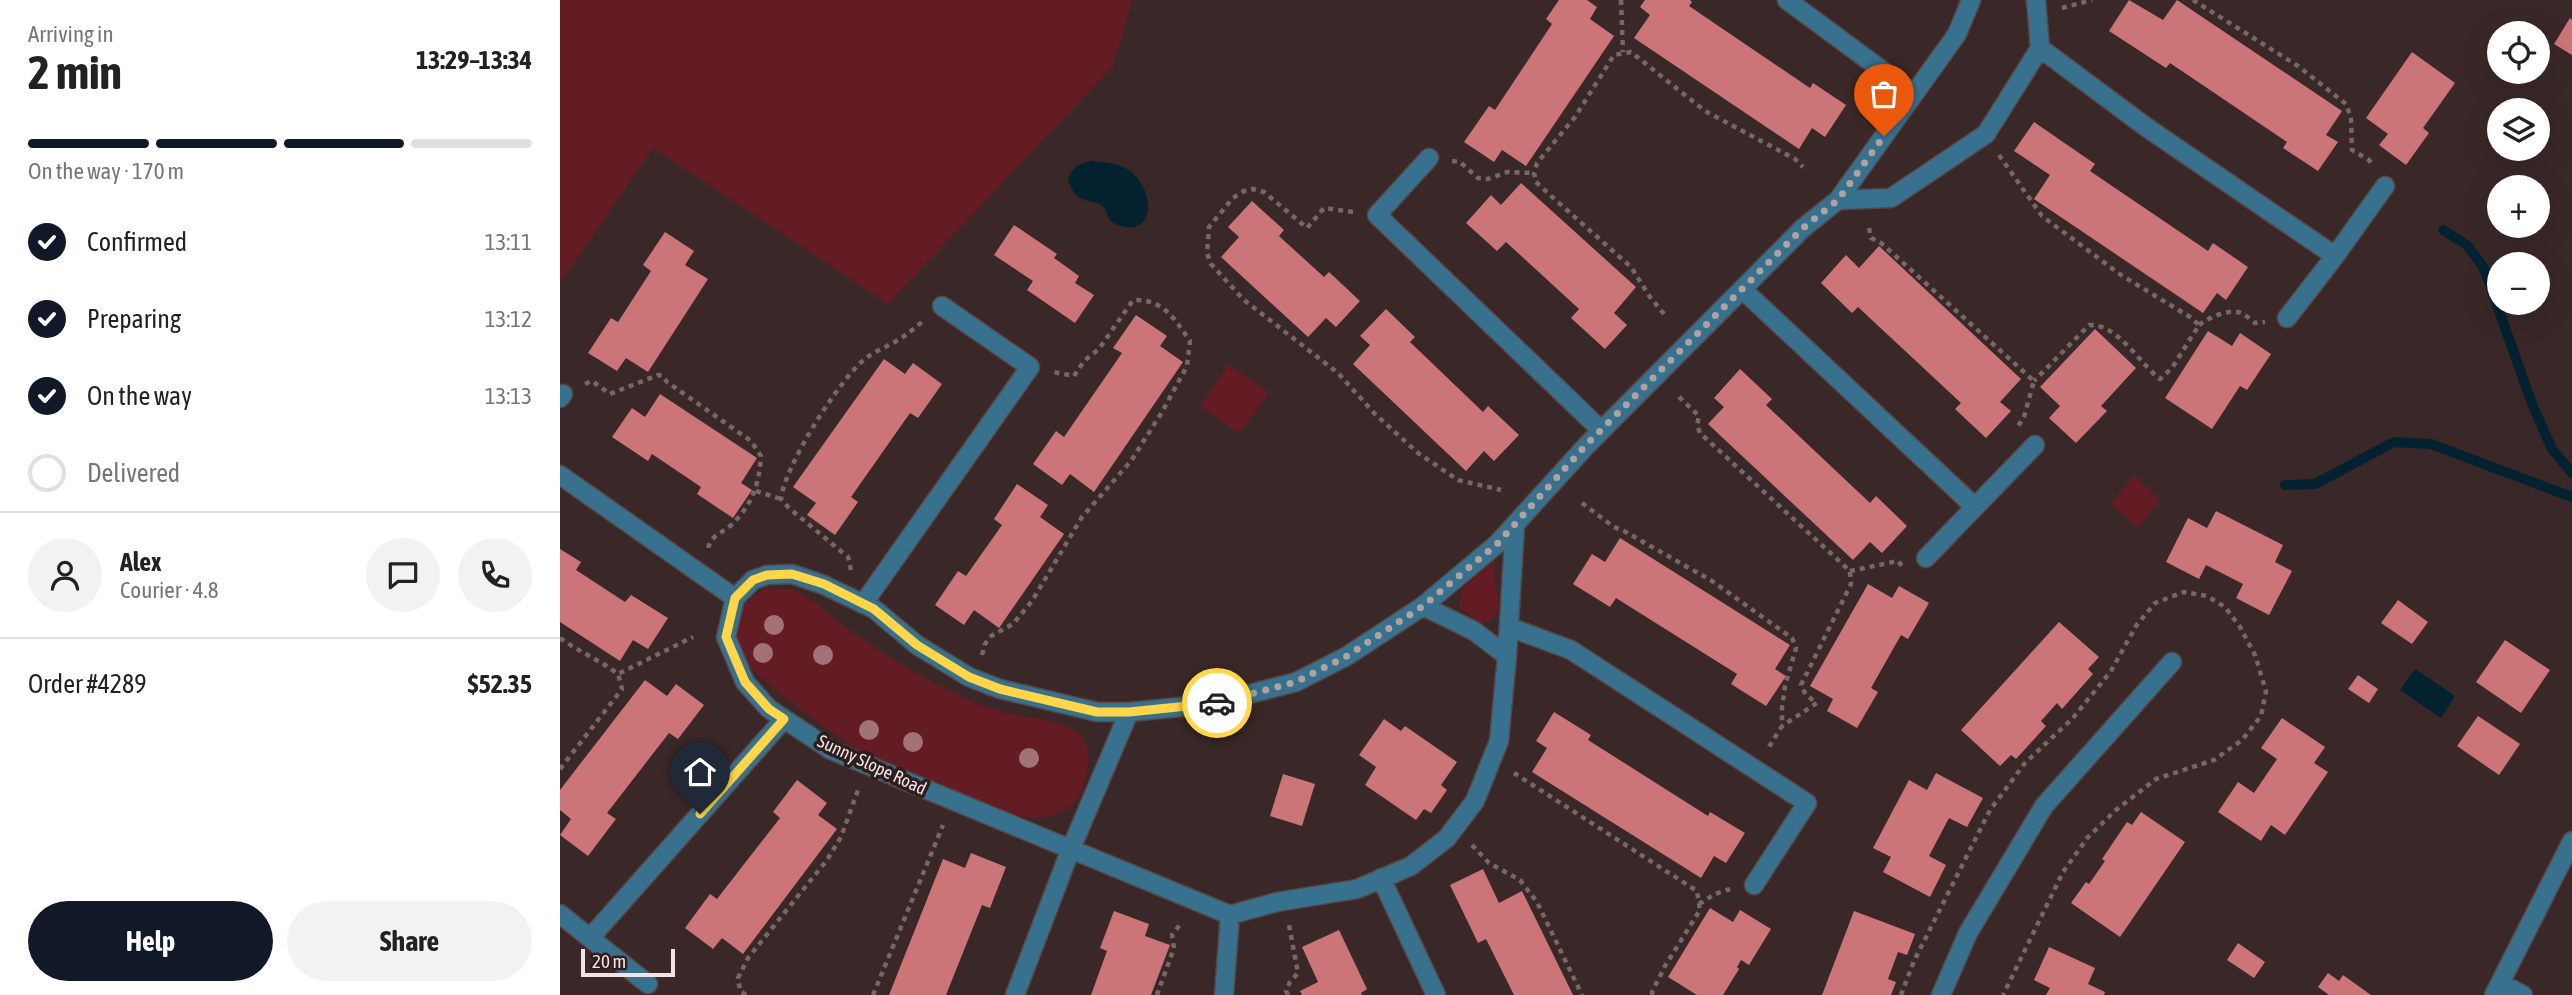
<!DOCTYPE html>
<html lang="en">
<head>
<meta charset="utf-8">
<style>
  :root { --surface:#fff; --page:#f2f2f2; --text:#222; --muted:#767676; --line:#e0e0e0; --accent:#111827 }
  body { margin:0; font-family:"Asap Condensed",sans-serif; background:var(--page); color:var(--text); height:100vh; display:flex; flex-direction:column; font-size:26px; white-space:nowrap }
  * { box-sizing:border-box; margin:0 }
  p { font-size:23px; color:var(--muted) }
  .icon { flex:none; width:38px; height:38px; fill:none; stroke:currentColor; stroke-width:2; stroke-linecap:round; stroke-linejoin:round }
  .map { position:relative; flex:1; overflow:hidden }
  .panel { display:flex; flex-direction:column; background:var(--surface); width:560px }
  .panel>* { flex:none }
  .buttons { position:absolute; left:1927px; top:21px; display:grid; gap:14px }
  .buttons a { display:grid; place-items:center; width:63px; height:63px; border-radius:50%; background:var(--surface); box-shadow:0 7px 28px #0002; font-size:35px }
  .scale { position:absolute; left:21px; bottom:18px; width:94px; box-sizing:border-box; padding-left:7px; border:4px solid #f1e4e4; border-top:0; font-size:19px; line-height:24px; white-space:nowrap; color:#f1e4e4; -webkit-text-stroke:5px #2f1e1e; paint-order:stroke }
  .pin { position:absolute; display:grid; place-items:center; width:60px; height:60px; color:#fff; margin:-72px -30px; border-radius:50% 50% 50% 0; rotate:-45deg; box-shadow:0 0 7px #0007 }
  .pin .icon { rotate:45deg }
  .courier { position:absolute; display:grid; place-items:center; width:70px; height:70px; margin:-35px; border:5px solid #ffd54a; border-radius:50%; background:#fff; color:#222; box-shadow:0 2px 9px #0007 }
  .overview em { font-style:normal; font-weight:700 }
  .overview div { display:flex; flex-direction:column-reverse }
  .overview { display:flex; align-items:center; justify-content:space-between; height:119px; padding:0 28px }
  h1 { font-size:46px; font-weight:700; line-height:52px }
  .bar { display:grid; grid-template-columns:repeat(4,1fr); gap:10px 7px; align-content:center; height:84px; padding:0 28px }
  .bar i { height:9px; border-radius:5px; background:var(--line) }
  .bar .current { background:var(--accent) }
  .bar p { grid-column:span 4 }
  .line { display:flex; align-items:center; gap:18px; padding:0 28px; border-top:2px solid var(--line) }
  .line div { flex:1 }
  .round { display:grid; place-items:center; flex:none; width:74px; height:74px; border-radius:37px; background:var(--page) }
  ol { padding:0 28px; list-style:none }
  li { display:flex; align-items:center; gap:21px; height:77px }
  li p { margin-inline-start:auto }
  li .icon { padding:7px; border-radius:50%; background:var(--accent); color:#fff; stroke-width:4 }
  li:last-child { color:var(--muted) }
  li i { width:38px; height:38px; border:4px solid var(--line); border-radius:50% }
  .cta { display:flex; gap:14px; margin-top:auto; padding:14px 28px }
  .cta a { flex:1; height:80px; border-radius:42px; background:var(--accent); color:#fff; font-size:28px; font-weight:700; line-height:80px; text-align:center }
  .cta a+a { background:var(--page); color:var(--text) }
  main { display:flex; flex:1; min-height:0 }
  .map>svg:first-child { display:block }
  .green { fill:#641c24 }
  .water { fill:#04212f }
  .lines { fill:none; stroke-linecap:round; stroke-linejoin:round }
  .stream { stroke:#04212f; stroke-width:10 }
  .building { fill:#cb7578 }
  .minor-casing { stroke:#574646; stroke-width:21 }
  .path { stroke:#776767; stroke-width:4.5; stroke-dasharray:5 5; stroke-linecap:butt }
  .minor { stroke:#38718e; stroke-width:18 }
  .tree { fill:#a27374 }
  .done { stroke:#b1a2a2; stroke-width:7; stroke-dasharray:0 12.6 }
  .route { stroke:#ffd54a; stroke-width:9 }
  .labels { text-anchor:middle; stroke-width:7; stroke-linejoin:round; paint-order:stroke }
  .street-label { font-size:18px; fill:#f1e4e4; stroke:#2f1e1e }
</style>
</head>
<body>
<main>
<section class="panel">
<div class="overview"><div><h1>2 min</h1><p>Arriving in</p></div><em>13:29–13:34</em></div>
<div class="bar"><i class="current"></i><i class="current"></i><i class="current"></i><i></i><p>On the way · 170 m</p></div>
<ol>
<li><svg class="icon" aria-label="check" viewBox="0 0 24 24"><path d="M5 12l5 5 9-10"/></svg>Confirmed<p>13:11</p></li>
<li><svg class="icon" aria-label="check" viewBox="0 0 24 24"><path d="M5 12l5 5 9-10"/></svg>Preparing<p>13:12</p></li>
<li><svg class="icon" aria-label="check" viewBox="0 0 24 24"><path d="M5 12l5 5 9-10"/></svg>On the way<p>13:13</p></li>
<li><i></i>Delivered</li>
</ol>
<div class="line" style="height:126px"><a class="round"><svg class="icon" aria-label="person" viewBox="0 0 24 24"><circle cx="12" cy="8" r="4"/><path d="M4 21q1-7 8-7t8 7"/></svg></a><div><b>Alex</b><p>Courier · 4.8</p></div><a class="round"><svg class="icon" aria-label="chat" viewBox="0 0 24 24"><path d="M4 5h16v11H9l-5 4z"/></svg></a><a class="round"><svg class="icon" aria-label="phone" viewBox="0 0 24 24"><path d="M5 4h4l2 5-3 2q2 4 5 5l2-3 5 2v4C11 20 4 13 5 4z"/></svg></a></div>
<div class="line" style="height:91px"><div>Order #4289</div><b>$52.35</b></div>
<div class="cta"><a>Help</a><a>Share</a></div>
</section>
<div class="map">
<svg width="2012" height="995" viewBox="0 0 2012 995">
  <rect width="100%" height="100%" fill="#3a2828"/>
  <path class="green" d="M0,0H572L553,66L328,304L93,148L0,283Z
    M669,364L709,393L679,434L640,406Z
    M1574,475L1600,500L1578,528L1551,504Z
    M933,555L935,557C935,565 934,573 935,581C938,599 946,619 921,623L899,608L901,591Z
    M206,588C214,589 224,588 232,590C251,596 265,611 280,623C292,633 306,641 319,650C358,675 402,701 447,713C468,719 513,718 525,741C531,752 528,770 525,782C509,847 412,806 373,789C360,783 346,778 334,772C305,757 185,675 176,649C167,622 184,600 206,588Z"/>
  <path class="water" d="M530,161C543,162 555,162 567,169C599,189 595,247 550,221C542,193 531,208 516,195C512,191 510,184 508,179C512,168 518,164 530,161Z
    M1855,669L1895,696L1881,718L1840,690Z"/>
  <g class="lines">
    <path class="stream" d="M1883,230L1907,245L1924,268L1972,404L1992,449L2012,473
      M1725,485L1755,484L1834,442L1871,444L2012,497"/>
  </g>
  <path class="building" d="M999,0H1027L1037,7L1030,19L1054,36L966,166L942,150L934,162L904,142L929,106L935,110L992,24L986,19Z
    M1085,0H1130L1132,2L1129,6L1250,88L1253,83L1286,105L1265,137L1252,128L1239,149L1074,38L1090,15L1080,7Z
    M1569,0L1603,20L1617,0L1782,111L1766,135L1778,142L1758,171L1723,148L1727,142L1610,63L1606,68L1549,31Z
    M2010,18L2012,20V55L1994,44Z
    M1852,52L1895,83L1863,128L1869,133L1846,165L1819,145L1828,134L1806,118Z
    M1474,122L1535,164L1530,171L1648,251L1653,243L1688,267L1666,300L1657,293L1643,313L1474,199L1490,175L1454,151Z
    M961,183L1076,287L1054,313L1067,325L1045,349L1011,318L1019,309L946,242L937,251L906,223L931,195L941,205Z
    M692,201L724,230L719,236L764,277L769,272L800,301L776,327L766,318L748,337L661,257L679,237L668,227Z
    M454,225L497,254L494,258L519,276L515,283L534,295L515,323L467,290L473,281L434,255Z
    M105,232L134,251L125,265L148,279L88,372L66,358L57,371L28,353L51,318L58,322L91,271L83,265Z
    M1319,246L1461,379L1440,402L1451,411L1426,438L1395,409L1401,403L1298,307L1292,313L1261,283L1286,255L1299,268Z
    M826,309L855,337L850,342L923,412L928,406L959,435L934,461L924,451L906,471L793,364L810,345L800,336Z
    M576,315L607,336L600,346L623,362L534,492L510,474L502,485L473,464L496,431L504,437L562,353L553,348Z
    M1535,329L1576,368L1541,406L1547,411L1516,443L1489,418L1500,406L1480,387Z
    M1648,331L1672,346L1680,333L1711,354L1687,390L1680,386L1652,429L1605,398Z
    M324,359L345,374L353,363L382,384L358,418L350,413L291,497L298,502L275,535L247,515L256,503L233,487Z
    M1180,369L1212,399L1206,405L1310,503L1316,496L1347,526L1322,553L1310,542L1293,560L1148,424L1164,407L1154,398Z
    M100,394L197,458L181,483L192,490L173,518L137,494L141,487L92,454L88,461L52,437L72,408L85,417Z
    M457,484L488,505L480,517L504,534L439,628L414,610L404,625L375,605L398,571L406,576L442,525L434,519Z
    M1656,511L1723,545L1715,562L1732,571L1709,615L1676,598L1683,584L1646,565L1639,579L1606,562L1628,518L1647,528Z
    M1060,538L1230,645L1215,669L1226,676L1206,706L1171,684L1177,674L1056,598L1050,607L1013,584L1032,554L1045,562Z
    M0,549L21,562L16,570L65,602L71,595L108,618L88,649L73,640L60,661L0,622Z
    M1308,584L1332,598L1339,586L1369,603L1348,639L1341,635L1311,688L1318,692L1297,728L1267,711L1273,699L1250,686Z
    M1838,600L1868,622L1852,644L1821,623Z
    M1499,622L1539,657L1528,669L1533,674L1502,709L1497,703L1481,721L1486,726L1456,759L1451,755L1440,766L1401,730Z
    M1945,640L1990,670L1961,713L1916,682Z
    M1798,675L1818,689L1809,703L1788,689Z
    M85,680L107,696L116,684L144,705L118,739L109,733L47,813L56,819L28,856L0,835L11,819L0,810V790Z
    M994,712L1031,735L1028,740L1148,816L1150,812L1185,833L1166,863L1154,856L1141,878L972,772L987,748L976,741Z
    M1918,716L1960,744L1939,775L1897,746Z
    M1722,718L1765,747L1754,763L1768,772L1725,835L1711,825L1701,841L1658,812L1678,782L1694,793L1717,759L1701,748Z
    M824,719L841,731L845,726L897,762L881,785L887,790L871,813L864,809L856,820L805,785L816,767L799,755Z
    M1376,773L1423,798L1407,827L1389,818L1369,856L1386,865L1370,897L1323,872L1331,857L1313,848L1349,780L1367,790Z
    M723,774L755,784L742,826L710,816Z
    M237,780L267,803L258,815L277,829L183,954L162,938L153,949L125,928L150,894L157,899L220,818L213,812Z
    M1581,812L1625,842L1560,937L1511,903L1526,882L1529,884L1545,861L1542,859L1567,822L1572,825Z
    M411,853L446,867L430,908L422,905L386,995H329L383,859L405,868Z
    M923,869L939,903L962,891L1013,995H954L926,939L918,943L890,885Z
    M1150,908L1173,922L1180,910L1211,929L1189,965L1181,960L1177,967L1179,969L1163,995H1137L1108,977Z
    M554,911L589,924L585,936L610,945L591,995H531L547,951L540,948Z
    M1294,911L1355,934L1347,955L1338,952L1328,979L1336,982L1331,995H1262Z
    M779,930L807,989L801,993L802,995H742L740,991L758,982L742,947Z
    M1678,943L1705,962L1694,978L1667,960Z
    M1489,947L1535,968L1528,984L1545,992L1544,995H1486L1490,988L1474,980Z
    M1768,973L1779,981L1783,975L1811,995H1769L1758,987Z"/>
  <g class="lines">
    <defs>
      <path id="minor" d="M1227,0L1354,94
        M1480,48L1586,127L1775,256L1727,318
        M869,158L817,215L1041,430
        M1278,200L1331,198L1426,134L1480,48L1476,0
        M1775,256L1825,186
        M1182,289L1415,507L1366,558
        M0,398L3,394
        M0,475L175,598
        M1415,507L1475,445
        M955,525L947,656L939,741L915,801L887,838L851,866L797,889L717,902L670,915L271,750L209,709L185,682L166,637L175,598L193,580L207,575L232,574L264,585L314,609L357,645L409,677L440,689L537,712H569L651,704L736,682L787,656L863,606L937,544L1027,445L1243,228L1278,200L1397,34L1411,0
        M303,604L470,367L382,306
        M863,606L914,631L947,656
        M949,627L1011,650L1247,803L1194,885
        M821,878L876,995
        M0,914L30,938L224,719
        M30,938L88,984
        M1940,983L1963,995
        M455,995L510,851L569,712
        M664,995L670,915
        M1381,995L1408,933L1484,806L1612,662
        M1934,995L2012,841"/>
    </defs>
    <use href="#minor" class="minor-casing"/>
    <path class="path" d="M1061,0L1063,52
      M1633,0L1738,66L1786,104L1791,118L1792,150L1809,160L1812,165
      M1502,8L1532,0
      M1439,155L1482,216L1561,275L1630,317L1639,325L1612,368L1600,379C1579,363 1558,324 1529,325L1474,381
      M892,161L900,162L918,178L928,179L947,172L974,173
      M793,212L764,208L747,228L704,192L693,189L684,191L673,198L649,227L647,253L651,264L684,300L778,373L815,414L858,453L898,480L941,490
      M1309,228L1311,238L1320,242L1474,381L1464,417L1458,426
      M1104,314L1090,297L1071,267L990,195L976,182L974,173L977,163L1015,117L1054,55L1071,52L1145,111L1235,159L1243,167
      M1639,325C1648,318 1669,308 1681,313C1686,315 1691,320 1695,323L1705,322
      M25,384L32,381L50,394L98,375L103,376L107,382L191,441L201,456C199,485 192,506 170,526C160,534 152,535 148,548
      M1119,397L1139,416L1137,425L1140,433L1290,571L1291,584L1241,685L1246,695L1257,703L1222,726
      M196,491L221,499
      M1022,503L1054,527L1064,531L1152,581L1232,638L1236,648L1225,686L1222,708V726L1207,750
      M291,570L288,557L229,508L221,499C224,467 280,378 306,358C317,350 331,345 343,337C350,332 357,326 364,320
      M1290,571L1338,561L1342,566
      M0,638C19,652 40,660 58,674L133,637
      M422,655L425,644L431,636L453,624L472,601L522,517L571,461L602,412L627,366L630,341C614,318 603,299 573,300L539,349L524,361L514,376L493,372
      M0,769L62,689L58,674
      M954,773L1137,891L1140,910L1105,966L1092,992L1093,995
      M912,845L929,863L960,880L977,902L1022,995
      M1139,904L1155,894L1170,889
      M186,995L180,991L178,978L188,958L267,860L281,837L298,790
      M313,995L383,825
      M597,995L614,948L612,935L622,922
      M728,995L726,991L730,982L738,973L729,925
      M1341,995L1354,961L1430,810L1465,763L1513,718L1551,671L1576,626L1595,603L1624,592L1647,596L1665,607L1680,627L1695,655L1706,691L1701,716L1682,740L1654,760L1596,779L1556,810L1528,837L1503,872L1443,995"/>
    <use href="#minor" class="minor"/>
  </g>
  <g class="tree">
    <circle cx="214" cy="625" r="10"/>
    <circle cx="203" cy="653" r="10"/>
    <circle cx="263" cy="655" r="10"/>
    <circle cx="309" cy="730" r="10"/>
    <circle cx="353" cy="742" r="10"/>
    <circle cx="469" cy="758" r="10"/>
  </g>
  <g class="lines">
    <path class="done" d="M657,703L736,682L787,656L863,606L937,544L1027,444L1243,228L1278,200L1324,136"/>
    <path class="route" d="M140,814L224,719L209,709L185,682L166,637L175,598L193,580L207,575L232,574L264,584L314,609L357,645L409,677L440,689L537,712H569L657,703"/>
  </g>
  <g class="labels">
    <g class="street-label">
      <text transform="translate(312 765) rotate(25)" y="6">Sunny Slope Road</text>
    </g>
  </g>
</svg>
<div class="buttons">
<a><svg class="icon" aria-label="locate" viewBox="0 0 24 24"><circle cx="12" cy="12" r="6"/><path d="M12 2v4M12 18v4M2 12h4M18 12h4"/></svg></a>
<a><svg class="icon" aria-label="layers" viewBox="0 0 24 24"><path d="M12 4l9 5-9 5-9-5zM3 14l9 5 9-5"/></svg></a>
<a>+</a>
<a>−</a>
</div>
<div class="scale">20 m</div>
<div class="pin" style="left:1324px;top:136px;background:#ea580c"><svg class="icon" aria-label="bag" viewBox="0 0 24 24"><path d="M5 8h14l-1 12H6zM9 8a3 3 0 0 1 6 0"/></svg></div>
<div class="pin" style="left:140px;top:814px;background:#1f2937"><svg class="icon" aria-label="home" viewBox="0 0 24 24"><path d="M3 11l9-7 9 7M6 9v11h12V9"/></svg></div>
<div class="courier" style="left:657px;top:703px"><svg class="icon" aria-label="car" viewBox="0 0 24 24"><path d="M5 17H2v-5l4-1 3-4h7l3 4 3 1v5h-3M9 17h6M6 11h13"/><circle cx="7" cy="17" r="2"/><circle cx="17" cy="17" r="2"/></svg></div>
</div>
</main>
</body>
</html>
